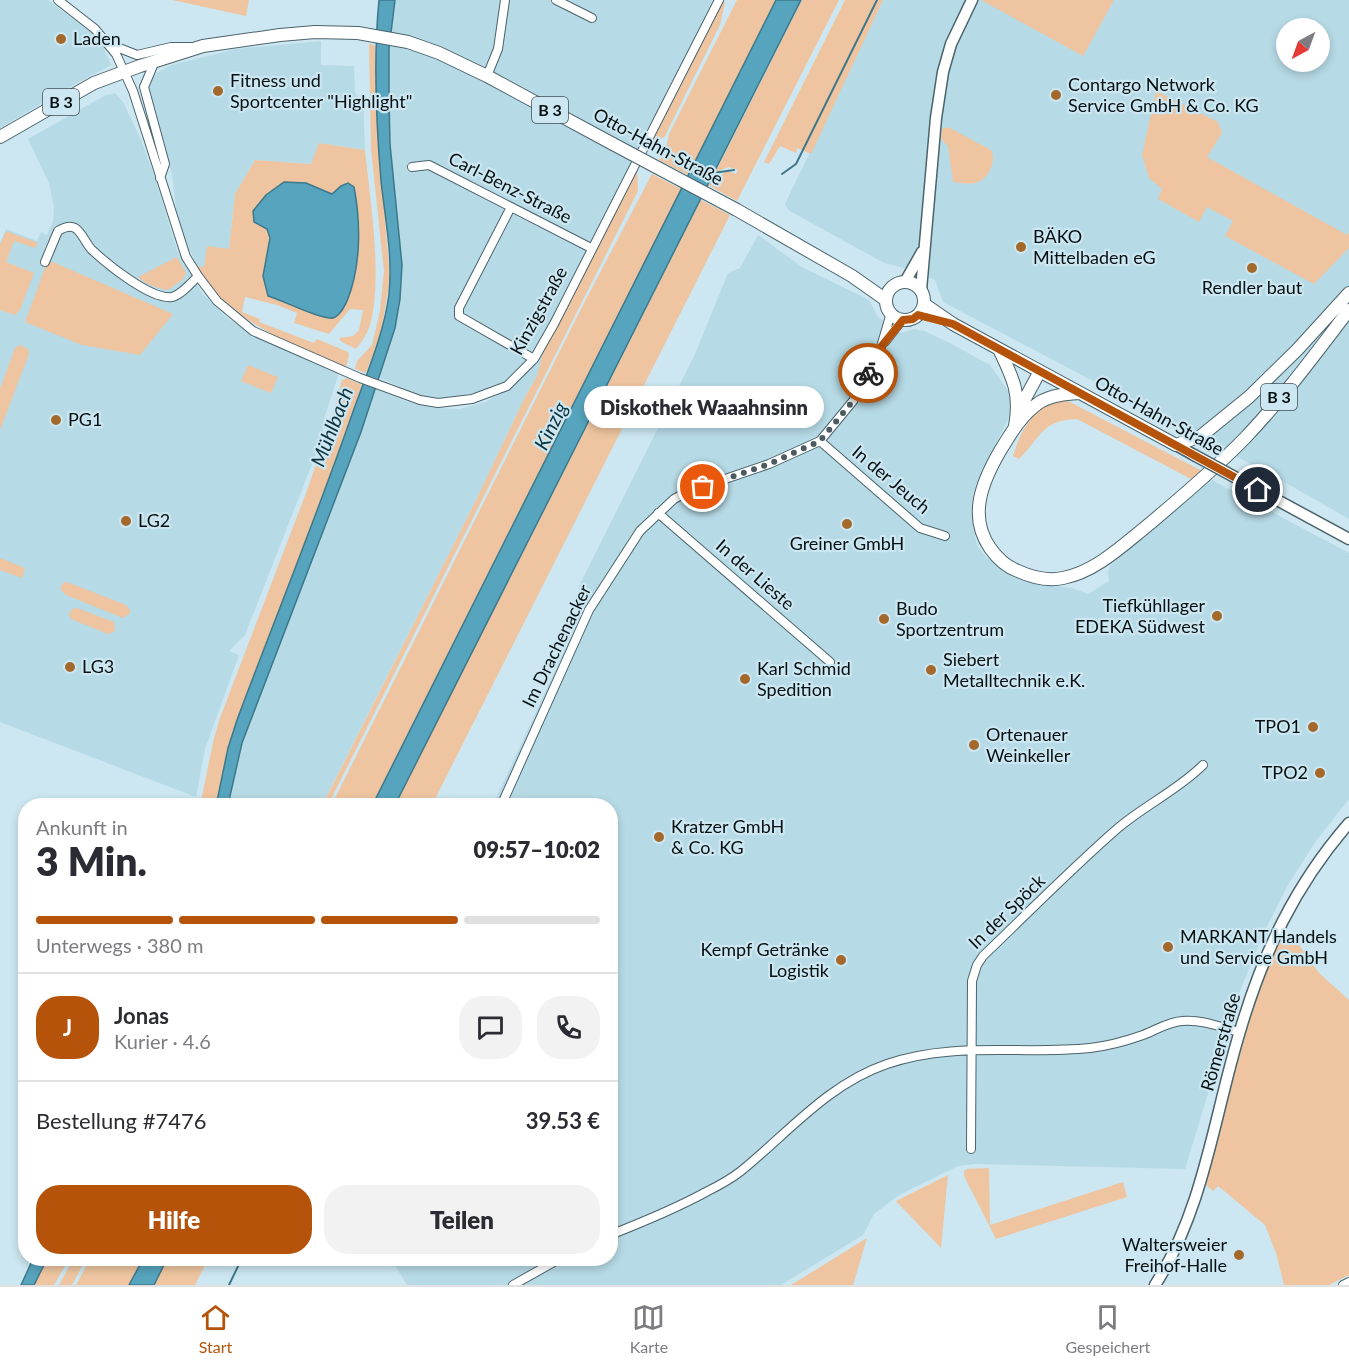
<!DOCTYPE html>
<html lang="de">
<head>
<meta charset="utf-8">
<style>
  :root { --surface:#fff; --page:#f2f2f3; --text:#2b2b33; --muted:#7c7c81; --line:#e1e1e2; --accent:#b45309 }
  body { margin:0; font-family:Lato,sans-serif; background:var(--page); color:var(--text); height:100vh; display:flex; flex-direction:column; font-size:22px; white-space:nowrap }
  * { box-sizing:border-box; margin:0 }
  p { font-size:20px; color:var(--muted) }
  .icon { flex:none; width:33px; height:33px; fill:none; stroke:currentColor; stroke-width:2; stroke-linecap:round; stroke-linejoin:round }
  .map { position:relative; flex:1; overflow:hidden }
  .drawer { position:absolute; left:18px; top:798px; width:600px; height:468px; display:flex; flex-direction:column; background:var(--surface); border-radius:24px; box-shadow:0 3px 9px #0003 }
  .drawer>* { flex:none }
  .needle { width:39px; rotate:221deg }
  .tools { position:absolute; left:1276px; top:18px; display:grid; gap:12px }
  .tools a { display:grid; place-items:center; width:54px; height:54px; border-radius:50%; background:var(--surface); box-shadow:0 3px 9px #0003; font-size:30px }
  .pin { position:absolute; display:grid; place-items:center; width:51px; height:51px; color:#fff; margin:-26px; border:3px solid #fff; border-radius:50%; box-shadow:0 2px 6px #0007 }
  .courier { position:absolute; display:grid; place-items:center; width:60px; height:60px; margin:-30px; border:4px solid #b45309; border-radius:50%; background:#fff; color:#222; box-shadow:0 2px 8px #0007 }
  .bubble { position:absolute; height:42px; border-radius:21px; background:var(--surface); box-shadow:0 3px 9px #0003; font-size:20px; font-weight:800; line-height:42px; text-align:center }
  .summary em { font-style:normal; font-weight:800 }
  .summary div { display:flex; flex-direction:column-reverse }
  .summary { display:flex; align-items:center; justify-content:space-between; height:102px; padding:0 18px }
  h1 { font-size:39px; font-weight:800; line-height:45px }
  .bar { display:grid; grid-template-columns:repeat(4,1fr); gap:9px 6px; align-content:center; height:72px; padding:0 18px }
  .bar i { height:8px; border-radius:4px; background:var(--line) }
  .bar .active { background:var(--accent) }
  .bar p { grid-column:span 4 }
  .line { display:flex; align-items:center; gap:15px; padding:0 18px; border-top:2px solid var(--line) }
  .line div { flex:1 }
  .round { display:grid; place-items:center; flex:none; width:63px; height:63px; border-radius:24px; background:var(--page) }
  .action { display:flex; gap:12px; margin-top:auto; padding:12px 18px }
  .action a { flex:1; height:69px; border-radius:24px; background:var(--accent); color:#fff; font-size:24px; font-weight:800; line-height:69px; text-align:center }
  .action a+a { background:var(--page); color:var(--text) }
  .tab-bar { display:flex; justify-content:space-around; align-items:center; height:84px; border-top:2px solid var(--line); background:var(--surface); font-size:16px; color:var(--muted) }
  .tab-bar a { display:grid; justify-items:center; gap:3px }
  .tab-bar .active { color:var(--accent) }
  .map>svg:first-child { display:block }
  .built { fill:#b6dae6; fill-rule:evenodd }
  .green { fill:#eec5a0 }
  .water { fill:#56a4bd; stroke:#3e788a; stroke-width:1.5 }
  .lines { fill:none; stroke-linecap:round; stroke-linejoin:round }
  .stream { stroke:#3e788a; stroke-width:2 }
  .street-casing { stroke:#4b636b; stroke-width:10 }
  .secondary-casing { stroke:#4b636b; stroke-width:13 }
  .primary-casing { stroke:#4b636b; stroke-width:14 }
  .street { stroke:#fff; stroke-width:8 }
  .secondary { stroke:#fff; stroke-width:10 }
  .primary { stroke:#fff; stroke-width:12 }
  .secondary-bridge-casing { stroke:#4b636b; stroke-width:13; stroke-linecap:butt }
  .primary-bridge-casing { stroke:#4b636b; stroke-width:14; stroke-linecap:butt }
  .secondary-bridge { stroke:#fff; stroke-width:10 }
  .primary-bridge { stroke:#fff; stroke-width:12 }
  .done { stroke:#4c5b61; stroke-width:6; stroke-dasharray:0 10.8 }
  .route { stroke:#b45309; stroke-width:8 }
  .poi-dot { fill:#a4692a; stroke:#cce7f1; stroke-width:2 }
  .labels { text-anchor:middle; stroke-width:4.5; stroke-linejoin:round; paint-order:stroke }
  .shield { fill:#cce7f1; stroke:#425056; stroke-width:1.5 }
  .shield-label { font-size:16px; font-weight:bold; fill:#071013 }
  .poi-label { font-size:18px; fill:#071013; stroke:#cce7f1; text-anchor:start }
  .street-label { font-size:18px; fill:#071013; stroke:#cce7f1 }
  .water-label { font-size:20px; font-style:italic; fill:#0c323d; stroke:#cce7f1 }
</style>
</head>
<body>
<div class="map">
<svg width="1349" height="1285" viewBox="0 0 1349 1285">
  <rect width="100%" height="100%" fill="#cce7f1"/>
  <path class="built" d="M0,0H48L92,33L102,44L111,65L59,93L0,128Z
    M395,0H723L543,352L537,376L525,397L476,500L322,805L228,806L242,743L375,389L408,402L434,408L460,409L485,402L509,389L499,384L480,391L450,399L434,400L418,395L378,377L395,328L400,299L402,265L390,144L389,98V49Z
    M883,0H1349V519L1279,479L943,302L935,280L904,268L884,263L788,210L785,204ZM1287,28H1320V62H1287Z
    M321,41V65L354,66L355,92L357,96L363,98L365,150L320,143L311,164L255,160L235,194L229,249L204,267L197,266L185,240L176,210L172,174L148,88L155,74L171,65L236,49Z
    M115,93L123,102L141,140L155,178L177,250L202,293L226,317L257,338L339,373L324,419L322,438L316,454L245,635L229,651L239,655L205,749L196,797L0,722V243L6,229L37,241L41,232L47,235L53,221L54,207L49,183L28,139L106,95Z
    M758,235L802,267L869,300L878,317L901,333L914,329L924,331L948,342L990,365L1013,398V409L975,487L972,503L973,526L977,545L986,557L1016,578L1025,582L1072,588L1088,594L1109,581L1108,571L1111,565L1210,479L1349,553V799L1316,841L1288,885L1264,932L1238,996L1185,1169L976,1164L958,1166L899,1195L874,1214L863,1235L781,1285H407L391,1259L610,1258V806L493,805L574,629L581,608L578,595L579,586L695,354L728,273L740,268Z"/>
  <path class="green" d="M172,0H249L246,16Z
    M723,0L725,3L720,25L665,136L646,150Z
    M737,0H776L688,175L659,160L667,144L669,134Z
    M802,0H839L737,201L708,185L727,171L736,174L738,170L728,167L715,173Z
    M845,0H883L811,154L797,148L796,153L780,146L769,164L764,162Z
    M981,0H1114L1083,56Z
    M369,44L375,45L378,137L390,278L381,333L366,373L355,369L357,361L372,345L380,311L384,271L371,149Z
    M1156,91L1218,122L1222,133L1207,157L1347,235L1349,232V248L1314,284L1225,236L1233,221L1207,207L1199,222L1158,199L1162,189L1149,178L1142,155Z
    M948,127L991,150C997,159 989,179 978,182C971,185 961,183 953,182L948,146L941,139L942,129Z
    M319,143L365,150C370,200 383,278 370,325C367,334 362,342 356,349L340,341V338L353,336L359,330L363,310L350,309L329,334L294,323L297,313L277,305L245,297L242,312L260,319L259,322L314,343L317,339L348,352L349,355L346,367L275,336L248,320L220,299L197,266L204,267L207,246L229,249L235,194L255,160L311,164Z
    M637,166L638,191L328,805L322,806L476,500L525,397L537,376L543,352Z
    M652,174L681,189L372,805L331,806L583,305Z
    M701,200L730,215L432,805L395,806Z
    M6,231L38,243L35,248L14,241L6,262L34,273L20,310L15,315L0,310V245Z
    M177,257L186,273L182,280L168,290C156,288 147,285 138,277Z
    M48,260L173,314L140,355L82,345L25,322Z
    M20,345L28,349L29,354L0,430V389L15,348Z
    M248,365L278,377L271,393L241,381Z
    M347,378L362,385L315,517L237,720L228,748L216,805L200,806L214,738L220,718L306,493L329,428L342,380Z
    M1057,401H1068L1202,471L1191,479L1077,419C1041,420 1041,438 1019,459L1013,456C1022,428 1030,413 1057,401Z
    M0,558L25,568L22,578L0,570Z
    M67,582L126,605L130,610V613L123,618L66,595L60,589L63,583Z
    M77,608L114,622L115,631L108,634L71,619L69,614L72,609Z
    M1287,935H1292L1319,973L1349,1000V1275L1329,1285H1284L1276,1253L1265,1225L1218,1186L1213,1191L1206,1185C1216,1145 1261,951 1287,935Z
    M989,1168L990,1225L1123,1182L1127,1197L996,1239L964,1176V1171L967,1169Z
    M948,1175L941,1248L896,1201Z
    M867,1238L853,1285H791Z
    M74,1258L86,1259L72,1285H59Z
    M47,1259H69L54,1285H34Z
    M90,1259H143L129,1285H76Z
    M167,1259H208L195,1285H154Z"/>
  <path class="water" d="M379,0H395L389,49V98L390,144L402,265L400,299L395,328L361,432L242,743L228,805L216,806L228,748L237,720C274,621 314,523 349,423C363,382 384,336 389,294C393,256 385,218 381,181C376,121 373,60 379,0Z
    M776,0H801L395,805L372,806Z
    M284,182L306,183L332,194L341,186L348,183L354,187C361,223 361,267 347,301C344,307 340,316 333,318C321,320 282,300 268,296L263,276L270,238L267,229L254,222L253,211L266,195Z
    M33,1259H47L34,1285H21Z
    M143,1259H167L154,1285H129Z"/>
  <g class="lines">
    <path class="stream" d="M713,173L734,170
      M782,174L796,164L877,0
      M229,1285L242,1258"/>
    <defs>
      <path id="street" d="M58,0L95,29L116,54L133,91L186,257L198,276L217,301L253,331L360,378L420,400L438,403L472,399L507,386L534,359L554,324L719,0
        M556,0L592,18
        M109,44L137,55L171,47H192
        M155,61L144,87L165,164L160,178
        M487,76L498,49L505,0
        M412,167L429,165L591,248
        M511,207L459,308V316L534,359
        M45,262L58,231C63,228 69,225 75,228C82,232 86,244 92,250C107,264 151,300 172,297C181,295 191,283 198,276
        M885,342L902,320
        M820,441L920,528L945,536
        M658,513L830,662
        M501,806L589,610L640,531L674,499L687,492L769,464L820,441L853,401L881,347L891,313
        M971,1149L972,981L977,965L983,956C1028,913 1071,869 1118,828C1145,805 1178,790 1203,765
        M610,1235C643,1222 675,1209 706,1192C718,1186 731,1179 741,1171C788,1133 828,1084 887,1064C953,1041 1022,1055 1090,1048C1108,1046 1126,1041 1143,1035C1156,1030 1168,1022 1182,1021C1201,1019 1221,1027 1239,1032
        M513,1285L561,1258
        M1343,1285L1349,1282"/>
      <path id="secondary" d="M905,282L922,252
        M921,290L936,118L943,72L951,44L972,0
        M1176,445L1194,455
        M1242,481L1349,539
        M1155,1285C1204,1209 1214,1116 1240,1031C1263,953 1295,885 1349,823"/>
      <path id="primary" d="M0,137L94,83L140,66L203,46L280,35L315,32L358,33L408,42L439,53L487,76L613,144
        M737,210L852,276L886,300
        M886 301a19 19 0 1 1 38 0a19 19 0 1 1-38 0Z
        M924,304L953,324L1176,445L1201,436L1249,397L1297,350L1349,293
        M999,349C1013,378 1021,394 1015,426
        M1079,393C1066,394 1052,395 1040,402C1021,415 1011,433 1000,451C982,482 968,516 990,548C997,558 1007,567 1018,571C1031,577 1048,581 1063,578C1095,572 1122,546 1147,526C1180,498 1215,469 1245,438C1283,398 1316,353 1349,310
        M1019,410L1040,371"/>
    </defs>
    <use href="#street" class="street-casing"/>
    <use href="#secondary" class="secondary-casing"/>
    <use href="#primary" class="primary-casing"/>
    <use href="#street" class="street"/>
    <use href="#secondary" class="secondary"/>
    <use href="#primary" class="primary"/>
    <defs>
      <path id="secondary-bridge" d="M1194,455L1242,481"/>
      <path id="primary-bridge" d="M613,144L737,210"/>
    </defs>
    <use href="#secondary-bridge" class="secondary-bridge-casing"/>
    <use href="#primary-bridge" class="primary-bridge-casing"/>
    <use href="#secondary-bridge" class="secondary-bridge"/>
    <use href="#primary-bridge" class="primary-bridge"/>
  </g>
  <g class="lines">
    <path class="done" d="M703,487L769,464L820,441L853,401L868,373"/>
    <path class="route" d="M868,373L881,347L903,320L913,319L918,315L953,324L1258,490"/>
  </g>
  <g class="poi-dot">
    <circle cx="61" cy="39" r="6"/>
    <circle cx="218" cy="91" r="6"/>
    <circle cx="1056" cy="95" r="6"/>
    <circle cx="1021" cy="247" r="6"/>
    <circle cx="1252" cy="268" r="6"/>
    <circle cx="56" cy="420" r="6"/>
    <circle cx="126" cy="521" r="6"/>
    <circle cx="847" cy="524" r="6"/>
    <circle cx="1217" cy="616" r="6"/>
    <circle cx="884" cy="619" r="6"/>
    <circle cx="70" cy="667" r="6"/>
    <circle cx="931" cy="670" r="6"/>
    <circle cx="745" cy="679" r="6"/>
    <circle cx="1313" cy="727" r="6"/>
    <circle cx="974" cy="745" r="6"/>
    <circle cx="1320" cy="773" r="6"/>
    <circle cx="659" cy="837" r="6"/>
    <circle cx="1168" cy="947" r="6"/>
    <circle cx="841" cy="960" r="6"/>
    <circle cx="1239" cy="1255" r="6"/>
  </g>
  <g class="labels">
    <g class="shield">
      <rect x="43" y="89" width="36" height="26" rx="4.5"/>
      <rect x="532" y="97" width="36" height="26" rx="4.5"/>
      <rect x="1261" y="384" width="36" height="26" rx="4.5"/>
    </g>
    <g class="shield-label">
      <text x="61" y="108">B 3</text>
      <text x="550" y="116">B 3</text>
      <text x="1279" y="403">B 3</text>
    </g>
    <g class="poi-label">
      <text x="73" y="45">Laden</text>
      <text x="230" y="87">Fitness und<tspan x="230" dy="21">Sportcenter "Highlight"</tspan></text>
      <text x="1068" y="91">Contargo Network<tspan x="1068" dy="21">Service GmbH &amp; Co. KG</tspan></text>
      <text x="1033" y="243">BÄKO<tspan x="1033" dy="21">Mittelbaden eG</tspan></text>
      <text x="1252" y="294" text-anchor="middle">Rendler baut</text>
      <text x="68" y="426">PG1</text>
      <text x="138" y="527">LG2</text>
      <text x="847" y="550" text-anchor="middle">Greiner GmbH</text>
      <text x="1205" y="612" text-anchor="end">Tiefkühllager<tspan x="1205" dy="21">EDEKA Südwest</tspan></text>
      <text x="896" y="615">Budo<tspan x="896" dy="21">Sportzentrum</tspan></text>
      <text x="943" y="666">Siebert<tspan x="943" dy="21">Metalltechnik e.K.</tspan></text>
      <text x="82" y="673">LG3</text>
      <text x="757" y="675">Karl Schmid<tspan x="757" dy="21">Spedition</tspan></text>
      <text x="1301" y="733" text-anchor="end">TPO1</text>
      <text x="986" y="741">Ortenauer<tspan x="986" dy="21">Weinkeller</tspan></text>
      <text x="1308" y="779" text-anchor="end">TPO2</text>
      <text x="671" y="833">Kratzer GmbH<tspan x="671" dy="21">&amp; Co. KG</tspan></text>
      <text x="1180" y="943">MARKANT Handels<tspan x="1180" dy="21">und Service GmbH</tspan></text>
      <text x="829" y="956" text-anchor="end">Kempf Getränke<tspan x="829" dy="21">Logistik</tspan></text>
      <text x="1227" y="1251" text-anchor="end">Waltersweier<tspan x="1227" dy="21">Freihof-Halle</tspan></text>
    </g>
    <g class="street-label">
      <text transform="translate(658 147) rotate(28)" y="6">Otto-Hahn-Straße</text>
      <text transform="translate(510 188) rotate(27)" y="6">Carl-Benz-Straße</text>
      <text transform="translate(539 311) rotate(-61)" y="6">Kinzigstraße</text>
      <text transform="translate(1159 416) rotate(29)" y="6">Otto-Hahn-Straße</text>
      <text transform="translate(891 480) rotate(40)" y="6">In der Jeuch</text>
      <text transform="translate(755 575) rotate(41)" y="6">In der Lieste</text>
      <text transform="translate(557 646) rotate(-64)" y="6">Im Drachenacker</text>
      <text transform="translate(1007 912) rotate(-44)" y="6">In der Spöck</text>
      <text transform="translate(1221 1042) rotate(-74)" y="6">Römerstraße</text>
    </g>
    <g class="water-label">
      <text transform="translate(551 426) rotate(-64)" y="7">Kinzig</text>
      <text transform="translate(332 427) rotate(-69)" y="7">Mühlbach</text>
    </g>
  </g>
</svg>
<div class="tools">
<a><svg class="needle" viewBox="-14 -14 28 28"><path d="M0-13l5 13h-10z" fill="#e53935"/><path d="M0 13l5-13h-10z" fill="#7c7c81"/></svg></a>
</div>
<div class="pin" style="left:703px;top:487px;background:#ea580c"><svg class="icon" aria-label="bag" viewBox="0 0 24 24"><path d="M5 8h14l-1 12H6zM9 8a3 3 0 0 1 6 0"/></svg></div>
<div class="pin" style="left:1258px;top:490px;background:#1f2937"><svg class="icon" aria-label="home" viewBox="0 0 24 24"><path d="M3 11l9-7 9 7M6 9v11h12V9"/></svg></div>
<div class="courier" style="left:868px;top:373px"><svg class="icon" aria-label="bike" viewBox="0 0 24 24"><circle cx="6" cy="16" r="4"/><circle cx="18" cy="16" r="4"/><path d="M6 16l4-8h5l3 8M10 8l3 8H6M13 5h3"/></svg></div>
<div class="bubble" style="left:584px;top:386px;width:240px">Diskothek Waaahnsinn</div>
<section class="drawer">
<div class="summary"><div><h1>3 Min.</h1><p>Ankunft in</p></div><em>09:57–10:02</em></div>
<div class="bar"><i class="active"></i><i class="active"></i><i class="active"></i><i></i><p>Unterwegs · 380 m</p></div>
<div class="line" style="height:108px"><b class="round" style="background:var(--accent);color:#fff">J</b><div><b>Jonas</b><p>Kurier · 4.6</p></div><a class="round"><svg class="icon" aria-label="chat" viewBox="0 0 24 24"><path d="M4 5h16v11H9l-5 4z"/></svg></a><a class="round"><svg class="icon" aria-label="phone" viewBox="0 0 24 24"><path d="M5 4h4l2 5-3 2q2 4 5 5l2-3 5 2v4C11 20 4 13 5 4z"/></svg></a></div>
<div class="line" style="height:78px"><div>Bestellung #7476</div><b>39.53 €</b></div>
<div class="action"><a>Hilfe</a><a>Teilen</a></div>
</section>
</div>
<nav class="tab-bar">
<a class="active"><svg class="icon" aria-label="home" viewBox="0 0 24 24"><path d="M3 11l9-7 9 7M6 9v11h12V9"/></svg>Start</a>
<a><svg class="icon" aria-label="map" viewBox="0 0 24 24"><path d="M3 6l6-2 6 2 6-2v14l-6 2-6-2-6 2zM9 4v14M15 6v14"/></svg>Karte</a>
<a><svg class="icon" aria-label="saved" viewBox="0 0 24 24"><path d="M7 4h10v16l-5-4-5 4z"/></svg>Gespeichert</a>
</nav>
</body>
</html>
